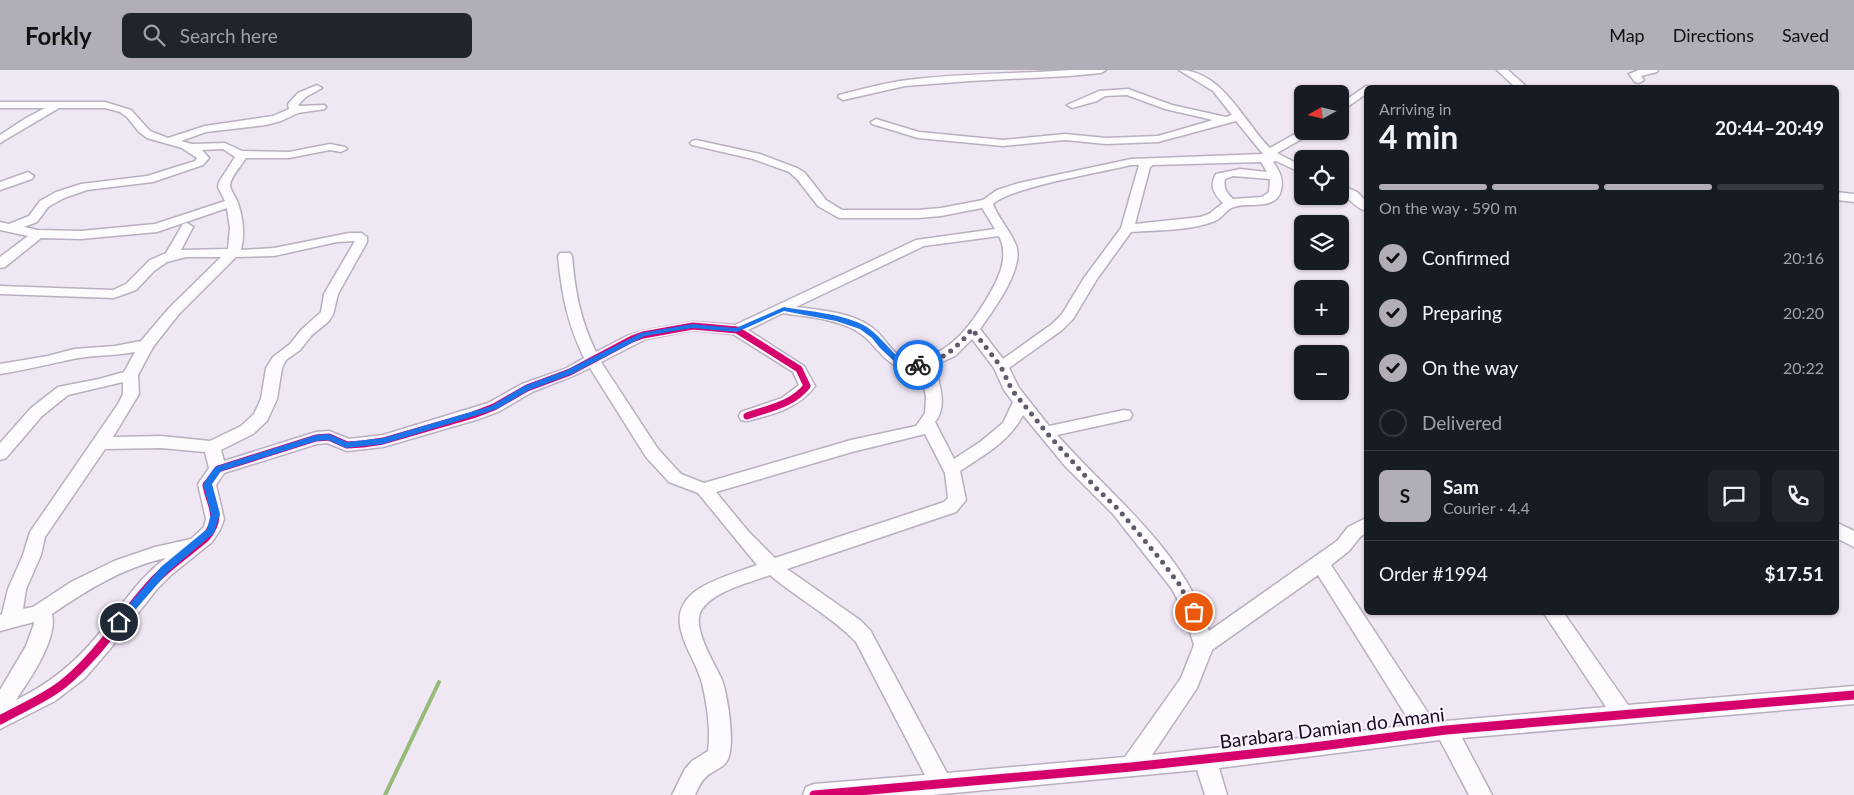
<!DOCTYPE html>
<html lang="en">
<head>
<meta charset="utf-8">
<style>
  :root { --surface:#171b24; --page:#20242c; --text:#f1f3f6; --muted:#9ea1a6; --line:#363941; --accent:#b2aeb7 }
  body { margin:0; font-family:Lato,sans-serif; background:var(--page); color:var(--text); height:100vh; display:flex; flex-direction:column; font-size:19px; white-space:nowrap }
  * { box-sizing:border-box; margin:0 }
  p { font-size:16px; color:var(--muted) }
  .icon { flex:none; width:28px; height:28px; fill:none; stroke:currentColor; stroke-width:2; stroke-linecap:round; stroke-linejoin:round }
  .map { position:relative; flex:1; overflow:hidden }
  .details { position:absolute; left:1364px; top:15px; width:475px; height:530px; display:flex; flex-direction:column; background:var(--surface); border-radius:8px; box-shadow:0 1px 4px #0004 }
  .details>* { flex:none }
  .needle { width:32px; rotate:262deg }
  .buttons { position:absolute; left:1294px; top:15px; display:grid; gap:10px }
  .buttons a { display:grid; place-items:center; width:55px; height:55px; border-radius:8px; background:var(--surface); box-shadow:0 1px 4px #0004; font-size:25px }
  .pin { position:absolute; display:grid; place-items:center; width:42px; height:42px; color:#fff; margin:-21px; border:2px solid #fff; border-radius:50%; box-shadow:0 1px 5px #0007 }
  .courier { position:absolute; display:grid; place-items:center; width:50px; height:50px; margin:-25px; border:4px solid #1a73e8; border-radius:50%; background:#fff; color:#222; box-shadow:0 1px 6px #0007 }
  .overview em { font-style:normal; font-weight:700 }
  .overview div { display:flex; flex-direction:column-reverse }
  .overview { display:flex; align-items:center; justify-content:space-between; height:85px; padding:0 15px }
  h1 { font-size:32px; font-weight:700; line-height:38px }
  .bar { display:grid; grid-template-columns:repeat(4,1fr); gap:8px 5px; align-content:center; height:60px; padding:0 15px }
  .bar i { height:6px; border-radius:4px; background:var(--line) }
  .bar .active { background:var(--accent) }
  .bar p { grid-column:span 4 }
  .line { display:flex; align-items:center; gap:12px; padding:0 15px; border-top:1px solid var(--line) }
  .line div { flex:1 }
  .round { display:grid; place-items:center; flex:none; width:52px; height:52px; border-radius:8px; background:var(--page) }
  ol { padding:0 15px; list-style:none }
  li { display:flex; align-items:center; gap:15px; height:55px }
  li p { margin-inline-start:auto }
  li .icon { padding:5px; border-radius:50%; background:var(--accent); color:#111; stroke-width:4 }
  li:last-child { color:var(--muted) }
  li i { width:28px; height:28px; border:2px solid var(--line); border-radius:50% }
  header { display:flex; align-items:center; gap:30px; box-sizing:border-box; height:70px; padding:0 25px; background:var(--accent); color:#111 }
  header strong { font-size:24px }
  nav { display:flex; gap:28px; margin-inline-start:auto; font-size:18px }
  .search { width:350px; height:45px; background:var(--page); display:flex; align-items:center; gap:12px; box-sizing:border-box; padding:0 18px; border-radius:8px; color:var(--muted); font-size:19px }
  .map>svg:first-child { display:block }
  .lines { fill:none; stroke-linecap:round; stroke-linejoin:round }
  .stream { stroke:#97ba79; stroke-width:4 }
  .minor-casing { stroke:#b9afbf; stroke-width:3 }
  .minor { fill:#fdfbfd; fill-rule:evenodd }
  .cycleway-far1-casing { stroke:#f9f2fe; stroke-width:10 }
  .cycleway-casing { stroke:#f9f2fe; stroke-width:12 }
  .cycleway-far1 { stroke:#d6006c; stroke-width:7 }
  .cycleway { stroke:#d6006c; stroke-width:9 }
  .route { fill:#1a73e8 }
  .done { stroke:#64596a; stroke-width:5; stroke-dasharray:0 9 }
  .labels { text-anchor:middle; stroke-width:4; stroke-linejoin:round; paint-order:stroke }
  .near-street-label { font-size:19px; fill:#190c20; stroke:#f9f2fe }
</style>
</head>
<body>
<header>
<strong>Forkly</strong>
<div class="search"><svg class="icon" aria-label="search" viewBox="0 0 24 24"><circle cx="10" cy="10" r="6"/><path d="M15 15l6 6"/></svg>Search here</div>
<nav><a>Map</a><a>Directions</a><a>Saved</a></nav>
</header>
<div class="map">
<svg width="1854" height="725" viewBox="0 0 1854 725">
  <rect width="100%" height="100%" fill="#efe7f4"/>
  <g class="lines">
    <path class="stream" d="M385,725L439,612"/>
    <defs>
      <path id="minor" d="M1071,0H1106L1101,3L1069,6L970,11L905,16L843,30L838,27L839,25C862,19 884,13 907,10C961,3 1016,4 1071,0Z
        M1179,0C1222,0 1243,51 1270,78L1302,60L1316,61L1277,83L1302,96V103L1276,91L1273,92C1279,100 1284,109 1281,120C1277,141 1248,132 1234,137C1226,139 1223,148 1215,151C1190,161 1158,160 1131,162L1097,209L1073,249L1062,260L1009,298L1019,318L1049,356L1124,340L1130,341L1132,345L1130,349L1057,365C1111,426 1184,480 1209,561L1337,471L1348,457L1366,448V463L1360,467L1349,481L1331,495L1434,652L1606,637L1543,542H1563L1628,635L1854,616V634L1462,668L1492,725H1469L1440,670L1219,698L1227,725H1205L1197,700L932,725H803L806,717L814,714L925,705L856,572C831,546 797,528 770,505C749,513 716,520 702,539C690,556 715,594 722,610C728,627 734,669 729,686C726,698 715,699 707,706C701,711 698,718 695,725H672L685,699L692,691L708,681C711,660 707,634 702,613C694,582 659,547 697,520C715,508 738,502 757,495L698,423L669,412L646,387L590,298L575,305L532,322L500,341L479,349L383,377L347,381L327,373L317,374L224,403L216,415L224,449L220,460L212,472L171,505L157,519L110,579L85,608L55,631L0,659V620L26,576L34,554V552L0,561V545L2,544L8,519L23,485L30,462L118,334L123,324V312L68,325L42,346L6,388L0,390V373L31,338L58,317L99,309L124,302L135,282C114,286 93,285 73,289C49,294 25,300 0,304V294L48,286L74,279L115,276L141,271L169,238L221,187H186L167,192L154,201L136,220L114,228L0,224V216L113,220L126,214L150,190L166,183L183,154L187,153L193,157L181,180L228,179L230,158L227,138L157,162L81,169L41,168L5,197L0,198V187L28,166L0,160V152L9,154L29,146L40,131L56,122L81,114L147,106L195,91L197,88L182,78L147,68L139,62L127,47L120,42L105,38H59L0,73V65L26,48L45,38H0V32H105L131,40L150,61L168,68L205,56L273,46L289,39L288,34L298,23L317,15L322,18L306,27L298,35L299,36L325,35L326,37L325,39L298,43L281,51L266,55L206,62L181,71L192,74L225,73L242,81L289,82L330,74L345,77L347,79L341,82L330,80L289,88H246C242,95 231,106 230,115C230,120 236,127 238,133C243,148 245,164 241,180L274,178L349,163H361L367,167V172L338,224L333,245L328,252L312,265L300,280L286,290L282,298L277,329L267,351L253,364L221,380L224,391L316,362L329,361L349,369L383,365L488,333L522,314L565,299L584,288C567,252 562,226 558,186L560,183H570L572,186C575,221 580,249 596,282L627,266L643,261L693,252L735,255L916,170L995,159L982,138L941,146L918,148H839L818,136L797,109L789,102L753,89L692,75L690,73L692,71L696,70L760,84L797,98L805,103L826,130L842,140H918L941,138L983,130L997,120L1019,113L1131,89L1263,84L1236,51L1158,72L1106,74L1065,70L1003,76L918,68L872,54L871,52L876,49L919,62L1003,70L1065,64L1106,68L1158,66L1213,50L1165,39L1127,25L1105,26L1097,31L1072,38L1067,35L1099,21L1128,19L1172,35L1226,47L1232,45L1213,21ZM223,79L235,87L219,112L218,117L225,131L155,154L81,161L38,160L24,157L37,152L48,137L64,128L87,120L153,112L203,95L209,88L202,80ZM1261,92L1267,102L1240,99L1216,104C1209,116 1214,124 1223,133L1209,144L1200,147L1135,154L1150,97L1153,95ZM1131,95H1139L1121,158L1084,208L1062,244L1052,254L1003,289L980,259C993,241 1025,198 1016,175C1010,160 998,148 993,134C1010,117 1104,102 1131,95ZM1233,106L1270,109L1269,122L1262,127L1233,129C1227,123 1223,118 1225,109ZM999,166C1010,188 998,210 986,230C971,255 953,279 924,288C917,290 909,292 902,288C889,280 883,264 870,256C849,242 820,240 796,237L924,176ZM355,171L324,224L321,242L302,259L290,274L273,287L266,298L261,329L254,344L241,356L210,371L161,366L113,367L139,324L138,305L153,277L179,244L236,187L274,186L337,172ZM783,243C806,247 830,248 851,258C880,271 882,304 921,299L926,327L925,343L916,356L851,370L704,413L681,404L658,379L601,292L646,269L693,260L733,264L793,302L799,315L782,328L741,342L739,346L741,350L747,351C771,345 800,338 815,316L804,296L748,260ZM972,269L994,298L1004,320L1013,332L1003,353L980,372L954,389L935,352C948,336 939,314 935,295L955,286ZM1023,345L1065,396L1113,444L1172,519L1184,542L1194,575L1181,608L1125,687L947,703L870,560L860,550L787,499L956,442L966,430L960,401C984,385 1010,371 1023,345ZM925,364L945,403L948,428L944,432L775,488L748,461L716,422L852,382ZM161,378L205,382L209,398L198,414L206,449L204,457L191,469L155,477L114,491L71,512L33,537L23,539L26,519L41,485L45,467L105,379ZM166,488C138,508 119,540 97,566C74,594 49,614 16,630C30,609 58,569 52,544C87,520 124,497 166,488ZM1318,505L1412,655L1152,685L1197,618L1212,580Z
        M1497,0H1508L1528,18H1516Z
        M1639,0H1658L1657,2L1641,6L1644,10L1639,13L1635,12L1629,4Z
        M1366,16L1370,18H1366V24L1340,42V34Z
        M28,102L34,106L32,109L0,120V112Z
        M1340,114L1357,122L1366,131V141C1357,139 1349,128 1340,123Z
        M1836,122L1854,124V132L1836,130Z
        M1836,452L1854,461V477L1836,468Z"/>
    </defs>
    <use href="#minor" class="minor-casing"/>
    <use href="#minor" class="minor"/>
    <defs>
      <path id="cycleway-far1" d="M207,416V414L218,399L316,368L329,367L347,375L363,374L383,371L473,345L494,337L527,318L570,302L632,269L643,265L693,256L737,260L799,299L807,316C792,335 769,338 747,346"/>
      <path id="cycleway" d="M0,650C21,638 44,629 63,614C98,586 121,547 151,514C167,496 188,483 206,467C223,446 211,437 207,415
        M814,725L1131,697L1306,678L1446,660L1854,625"/>
    </defs>
    <use href="#cycleway-far1" class="cycleway-far1-casing"/>
    <use href="#cycleway" class="cycleway-casing"/>
    <use href="#cycleway-far1" class="cycleway-far1"/>
    <use href="#cycleway" class="cycleway"/>
  </g>
  <path class="route" d="M784,237C810,242 843,243 867,257C880,266 891,281 903,292H918L922,295L918,297L907,298L898,295L880,278L872,268L860,259L836,251L784,241L737,262L692,258L645,266L572,304L529,320L497,339L383,374L346,378L328,370L316,371L221,401L212,414L220,444L214,463L168,502L122,555L119,557L114,552L161,497L207,459L211,444L203,414L215,397L316,365L329,364L347,372L383,368L491,336L524,316L567,300L641,263L692,254L736,258Z"/>
  <g class="lines">
    <path class="done" d="M918,295C940,293 959,276 972,259L1001,297L1012,320L1046,362L1096,418L1119,440L1160,489L1179,514L1194,542"/>
  </g>
  <g class="labels">
    <g class="near-street-label">
      <text transform="translate(1332 658) rotate(-7)" y="7">Barabara Damian do Amani</text>
    </g>
  </g>
</svg>
<div class="buttons">
<a><svg class="needle" viewBox="-14 -14 28 28"><path d="M0-13l5 13h-10z" fill="#e53935"/><path d="M0 13l5-13h-10z" fill="#9ea1a6"/></svg></a>
<a><svg class="icon" aria-label="locate" viewBox="0 0 24 24"><circle cx="12" cy="12" r="6"/><path d="M12 2v4M12 18v4M2 12h4M18 12h4"/></svg></a>
<a><svg class="icon" aria-label="layers" viewBox="0 0 24 24"><path d="M12 4l9 5-9 5-9-5zM3 14l9 5 9-5"/></svg></a>
<a>+</a>
<a>−</a>
</div>
<div class="pin" style="left:1194px;top:542px;background:#ea580c"><svg class="icon" aria-label="bag" viewBox="0 0 24 24"><path d="M5 8h14l-1 12H6zM9 8a3 3 0 0 1 6 0"/></svg></div>
<div class="pin" style="left:119px;top:552px;background:#1f2937"><svg class="icon" aria-label="home" viewBox="0 0 24 24"><path d="M3 11l9-7 9 7M6 9v11h12V9"/></svg></div>
<div class="courier" style="left:918px;top:295px"><svg class="icon" aria-label="bike" viewBox="0 0 24 24"><circle cx="6" cy="16" r="4"/><circle cx="18" cy="16" r="4"/><path d="M6 16l4-8h5l3 8M10 8l3 8H6M13 5h3"/></svg></div>
<section class="details">
<div class="overview"><div><h1>4 min</h1><p>Arriving in</p></div><em>20:44–20:49</em></div>
<div class="bar"><i class="active"></i><i class="active"></i><i class="active"></i><i></i><p>On the way · 590 m</p></div>
<ol>
<li><svg class="icon" aria-label="check" viewBox="0 0 24 24"><path d="M5 12l5 5 9-10"/></svg>Confirmed<p>20:16</p></li>
<li><svg class="icon" aria-label="check" viewBox="0 0 24 24"><path d="M5 12l5 5 9-10"/></svg>Preparing<p>20:20</p></li>
<li><svg class="icon" aria-label="check" viewBox="0 0 24 24"><path d="M5 12l5 5 9-10"/></svg>On the way<p>20:22</p></li>
<li><i></i>Delivered</li>
</ol>
<div class="line" style="height:90px"><b class="round" style="background:var(--accent);color:#111">S</b><div><b>Sam</b><p>Courier · 4.4</p></div><a class="round"><svg class="icon" aria-label="chat" viewBox="0 0 24 24"><path d="M4 5h16v11H9l-5 4z"/></svg></a><a class="round"><svg class="icon" aria-label="phone" viewBox="0 0 24 24"><path d="M5 4h4l2 5-3 2q2 4 5 5l2-3 5 2v4C11 20 4 13 5 4z"/></svg></a></div>
<div class="line" style="height:65px"><div>Order #1994</div><b>$17.51</b></div>
</section>
</div>
</body>
</html>
